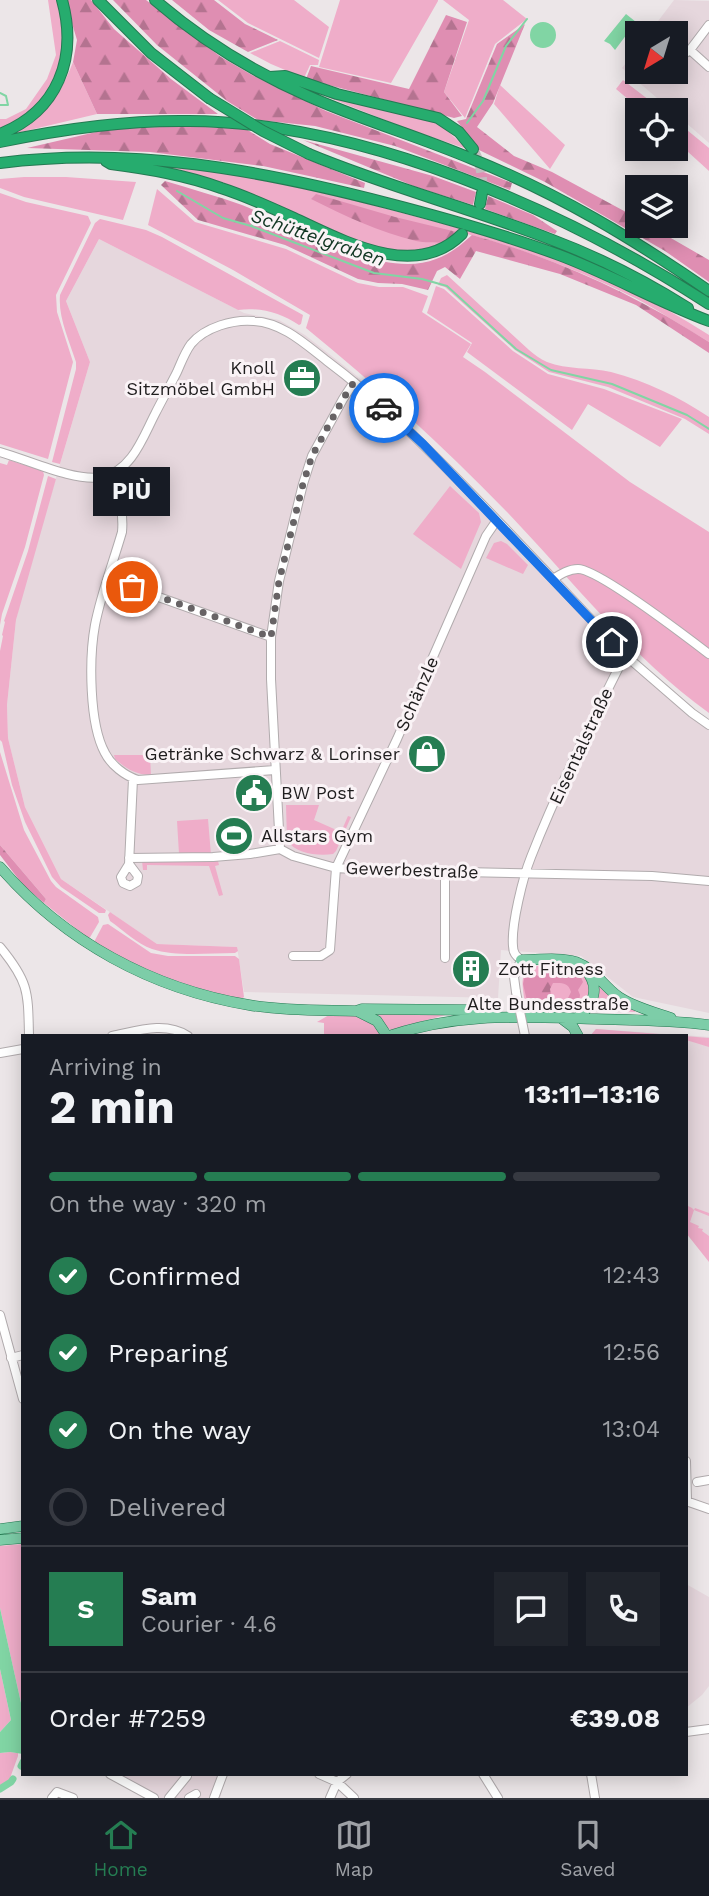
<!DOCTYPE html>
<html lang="en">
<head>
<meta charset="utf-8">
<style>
  :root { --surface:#171b24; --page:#20242c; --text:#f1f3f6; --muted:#9ea1a6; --line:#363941; --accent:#257d52 }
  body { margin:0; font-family:"Work Sans",sans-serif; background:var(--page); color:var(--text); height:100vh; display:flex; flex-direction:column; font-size:26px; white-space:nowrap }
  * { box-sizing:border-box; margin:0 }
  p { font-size:23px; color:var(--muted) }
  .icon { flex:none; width:38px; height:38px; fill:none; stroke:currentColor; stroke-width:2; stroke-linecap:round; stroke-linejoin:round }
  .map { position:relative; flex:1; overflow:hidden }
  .drawer { position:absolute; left:21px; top:1034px; width:667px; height:742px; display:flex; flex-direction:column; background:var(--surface); border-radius:0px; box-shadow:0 4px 18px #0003 }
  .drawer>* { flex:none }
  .needle { width:46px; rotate:218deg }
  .buttons { position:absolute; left:625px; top:21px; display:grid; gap:14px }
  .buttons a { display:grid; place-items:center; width:63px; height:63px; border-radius:0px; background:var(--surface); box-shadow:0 4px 18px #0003; font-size:35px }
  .pin { position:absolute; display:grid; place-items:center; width:60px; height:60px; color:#fff; margin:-30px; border:4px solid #fff; border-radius:50%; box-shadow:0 2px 7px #0007 }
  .courier { position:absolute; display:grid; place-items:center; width:70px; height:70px; margin:-35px; border:5px solid #1a73e8; border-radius:50%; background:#fff; color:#222; box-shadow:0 2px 9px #0007 }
  .bubble { position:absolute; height:49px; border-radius:0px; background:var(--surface); box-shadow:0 4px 18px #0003; font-size:23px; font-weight:700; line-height:49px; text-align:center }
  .overview em { font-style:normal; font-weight:700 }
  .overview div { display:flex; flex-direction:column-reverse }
  .overview { display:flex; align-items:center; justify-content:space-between; height:119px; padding:0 28px }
  h1 { font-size:46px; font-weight:700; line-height:52px }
  .bar { display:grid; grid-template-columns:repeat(4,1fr); gap:10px 7px; align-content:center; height:84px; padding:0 28px }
  .bar i { height:9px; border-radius:5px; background:var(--line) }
  .bar .active { background:var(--accent) }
  .bar p { grid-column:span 4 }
  .line { display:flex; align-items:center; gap:18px; padding:0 28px; border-top:2px solid var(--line) }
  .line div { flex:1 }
  .round { display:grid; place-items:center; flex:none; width:74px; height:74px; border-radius:0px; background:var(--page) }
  ol { padding:0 28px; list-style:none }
  li { display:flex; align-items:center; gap:21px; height:77px }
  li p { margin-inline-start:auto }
  li .icon { padding:7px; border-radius:50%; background:var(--accent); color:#fff; stroke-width:4 }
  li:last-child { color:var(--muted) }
  li i { width:38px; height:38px; border:4px solid var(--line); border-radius:50% }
  .tabs { display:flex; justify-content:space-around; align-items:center; height:98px; border-top:2px solid var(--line); background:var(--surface); font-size:19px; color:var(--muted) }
  .tabs a { display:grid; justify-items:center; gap:4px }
  .tabs .active { color:var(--accent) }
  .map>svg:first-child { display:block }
  .built { fill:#e6d7dd }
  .green { fill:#efadc9 }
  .forest { fill:url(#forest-firs) }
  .water { fill:#81d5a4 }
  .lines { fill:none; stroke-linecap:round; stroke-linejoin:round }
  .stream { stroke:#81d5a4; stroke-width:2 }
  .canal { stroke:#81d5a4; stroke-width:7 }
  .highway-tunnel { stroke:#c3bec0; stroke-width:10; stroke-dasharray:10 5; stroke-linecap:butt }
  .minor-casing { stroke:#b1abad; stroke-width:10 }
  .major-casing { stroke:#247a52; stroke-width:11 }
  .highway-casing { stroke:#247a52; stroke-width:12 }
  .minor { stroke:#fff; stroke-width:8 }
  .major { stroke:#7dcda8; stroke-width:10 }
  .highway { stroke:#26ac6e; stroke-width:10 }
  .minor-bridge-casing { stroke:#b1abad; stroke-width:10; stroke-linecap:butt }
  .highway-bridge-casing { stroke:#247a52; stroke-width:12; stroke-linecap:butt }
  .minor-bridge { stroke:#fff; stroke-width:8 }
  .highway-bridge { stroke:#26ac6e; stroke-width:10 }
  .done { stroke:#676365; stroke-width:7; stroke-dasharray:0 12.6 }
  .route { stroke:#1a73e8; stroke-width:9 }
  .labels { text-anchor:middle; stroke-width:6; stroke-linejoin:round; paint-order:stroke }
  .poi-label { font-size:18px; fill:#1f1d1e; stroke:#faf3f6; text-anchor:start }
  .street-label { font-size:18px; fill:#1f1d1e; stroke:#faf3f6 }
  .water-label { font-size:19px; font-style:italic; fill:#113623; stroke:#faf3f6 }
</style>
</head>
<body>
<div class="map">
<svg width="709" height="1798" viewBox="0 0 709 1798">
  <defs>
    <pattern id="forest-firs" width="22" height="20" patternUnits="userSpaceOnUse" patternTransform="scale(1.75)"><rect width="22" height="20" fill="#df8eb2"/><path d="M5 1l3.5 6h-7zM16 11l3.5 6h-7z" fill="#b47390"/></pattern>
  </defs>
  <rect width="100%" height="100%" fill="#ece6e8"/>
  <path class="built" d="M674,0L709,1V143L676,114V110H671L622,68L637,49V72H676V33H649Z
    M99,239L244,313L279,320L305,335L357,376L426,442L558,576L627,652L693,710L709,721V1013L633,997L581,956L501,950L498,998L244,992L237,947L157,944L61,879L25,807L8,738L7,705L16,620L24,587L90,362L66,301Z
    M596,1029L709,1037V1261L686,1232V1036H590Z
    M686,1584L709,1597V1686L702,1695L686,1708Z
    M115,1775H228L225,1779L220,1798H159Z"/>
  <path class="green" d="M48,0H57C63,17 66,35 64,53C60,84 29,120 0,129V119H6L26,109L47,79L56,55Z
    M218,0H294L329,27L319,58L248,23Z
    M340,0H438V1L391,83L319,67Z
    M443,0H503L527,19L495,44L465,118L444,92L469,20Z
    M280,41L319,60L318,65H310L304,78L271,64L250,53Z
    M73,62L97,114L13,134C46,111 58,101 73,62Z
    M623,80L662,110H641L616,89Z
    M500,85L565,145L550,169L494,104Z
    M302,87L440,124L467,149L405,128Z
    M676,121L709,148V171L676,141Z
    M182,167C254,175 325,192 395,211C470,231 545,251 616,284C648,298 679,316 709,335V342C685,328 660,311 635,298C579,270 520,248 460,232L444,245L410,253L372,246L164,169Z
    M24,177H66L136,182L123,220L24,197L0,188V179Z
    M157,189L195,222L286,249L358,283L379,287H403L428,296L422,312L471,344L463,357L485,372L630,482L709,532V713C631,657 572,580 506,511C443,446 376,385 306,328L310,315L233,270L148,225Z
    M0,193L26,202L88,216L91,223L56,295L57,312L73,362L48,459L0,444Z
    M100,219L146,230L162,237L303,315L301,324L299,325C281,313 260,307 238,310L99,239L66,301L90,362L60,464L52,462L76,369V362C69,340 58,317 60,295L95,223Z
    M447,275L529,350C534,354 540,359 547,362C567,370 590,367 611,372C646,381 679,397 709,417V434L685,419L608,387L549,372L515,350L445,287L438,285L441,278Z
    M436,286L444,289L513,351L548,374L604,389L682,419L660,447L588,404L572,430L467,352L472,343L427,313Z
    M9,460L43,471L44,475L25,547L2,614L0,625V463L7,465Z
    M48,476L56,479L16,620L7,705L8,738L25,807L61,879L106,910L105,913H99L61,887L52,877L25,822L12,785L2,742L0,740V651L3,636L2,635L5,622L4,621L28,551Z
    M450,486L479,513L481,522L461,569L413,534Z
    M501,541L507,544L528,565L523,574L486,558L494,543Z
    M0,752L24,830L51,881L56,887L98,917L99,922L89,939L44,903L46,899L0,845Z
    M114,755H150L151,775C135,775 126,768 115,759Z
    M286,805H319L314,820L341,832L348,816L351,817L336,851L333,854C318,856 295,854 287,840Z
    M208,819L211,855L179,854L177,821Z
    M142,861H218L219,865L215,866L223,895L219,896L209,866L147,865V870H143Z
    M110,912L157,944L237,947L238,951L235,953C210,953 175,957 152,949C137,944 123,930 110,921L108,915Z
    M108,924L151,953L168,956H235L239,959L244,997L241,999C186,987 143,971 94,942L103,925Z
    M550,964H568L582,970L590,988L588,1004L579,1010H526C522,981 515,967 550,964Z
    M596,982L636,1009L635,1012L591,1010Z
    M365,1010L449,1014L391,1030Z
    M329,1015C355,1016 366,1012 381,1035L324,1036V1023L317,1022Z
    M596,1029L709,1038V1047L686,1040V1036L633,1034L629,1036H590Z
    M686,1205L692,1208L694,1210L695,1208L709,1213V1216L694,1210L690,1222L699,1226L698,1228L703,1229L702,1231L709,1236V1262L686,1233Z
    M23,1544V1712L0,1608V1546Z
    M0,1669L11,1720L0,1732Z
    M10,1752L18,1753V1756L9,1781L0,1787V1753Z"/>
  <path class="forest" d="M65,0H91L114,29L171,79L218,114H97L73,62L77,40Z
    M113,0H146L221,57L252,75L326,111L512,183L510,190L395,146L315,126L258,120L227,101L157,45Z
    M172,0H214L245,24L278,40L248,52L209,30Z
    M446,15L467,22L444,92L462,116L454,118L306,79L311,66L409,89Z
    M525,24L493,103L477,127L514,156L552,172L637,218V226H650L709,260V282L665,251L545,182L479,150L457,121L466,119L497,44Z
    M186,126L246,129L270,144L365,183L364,188L263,166L150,152L27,148L109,129Z
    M303,140L433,176L476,192L473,205L416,187Z
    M165,181C191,189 217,196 242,205C293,225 382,281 436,259C450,254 461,245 472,235C556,258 636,295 709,342V353L636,305L560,274L476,251L460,279L445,267L437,271L428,290L402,284L378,283L358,279L285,245L198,220L161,185Z
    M316,194L395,217L457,232L444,243C435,242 424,243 416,241C379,232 345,216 311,199Z
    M488,196L533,215L557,231L555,234L485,209Z
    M0,845L46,899L44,903L23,885L0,855Z
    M551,971H570L579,973L583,982L578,990L580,995L579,1001L576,1004L570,1003L568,998L571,992C568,982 562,983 553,983L550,989L551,995L548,1000L537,1007L528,1005L523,984L525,975L533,973L538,976Z"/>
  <path class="water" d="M626,14L636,22L615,50L610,44L604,41Z
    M530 35a13 13 0 1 1 26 0a13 13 0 1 1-26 0Z
    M0,1608L23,1712V1754L10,1752L0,1753V1732L11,1720L0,1669Z"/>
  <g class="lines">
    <path class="stream" d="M0,93L6,96L8,105H0
      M467,123L483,101L506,46L527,19
      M177,191L223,218L251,226L374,273L422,279L447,286L516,349L551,370L612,384L687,415L709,429
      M252,225L258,218"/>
    <path class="canal" d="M21,1766L23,1762
      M0,1789L11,1782L13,1779"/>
    <path class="highway-tunnel" d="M473,149C481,163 483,177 482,193"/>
    <defs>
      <path id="minor" d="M709,25L690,50L709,67
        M635,44H637
        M676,57L681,56L690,50
        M0,452C29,460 74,482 102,477C132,471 143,437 155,414C162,400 170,386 177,372C181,363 185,352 191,344C205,327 234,319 254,321C283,323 305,344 327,361C378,399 423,444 468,490C521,544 572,600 625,655C592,721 558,788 531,857C523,877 511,925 513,946C513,953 516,956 521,960L514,977L516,992
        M111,474C118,494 124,511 122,532C113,563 101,594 95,625C89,658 89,724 105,753C111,765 125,776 138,780L275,770
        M108,579L271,637
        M553,579C561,574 569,569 578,569C598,569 688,638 709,654
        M625,655L692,713L709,725
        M280,849L271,679V637L279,581L303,484L312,456L343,399L354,382
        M129,858L213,857L250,854L280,849L293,856L336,868L369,870L652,876L709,881
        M129,864L138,876L137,882L130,886L123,883L121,877L129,864L133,779
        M0,947C29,982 28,992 29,1036
        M293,956H321L330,950L336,868L397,739L486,536L497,520
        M445,958V872
        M112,1036C137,1031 165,1021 188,1036
        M0,1053L23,1049
        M0,1315L23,1399
        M11,1358L23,1355
        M686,1461L687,1501
        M697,1482L709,1480
        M686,1501L709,1509
        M686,1732L709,1729
        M110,1774L154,1798
        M319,1774L337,1782L354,1798
        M483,1774L498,1798
        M591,1774L595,1798
        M52,1798L57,1792L73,1798
        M169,1798L187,1776
        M189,1798L196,1794
        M214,1798L223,1774
        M330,1798L337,1782L347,1774"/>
      <path id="major" d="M0,867C64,941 152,989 249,1005C284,1011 321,1010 356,1011L362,1009L473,1010L493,1017
        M521,960C538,960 559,957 576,962C595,969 603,986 619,997C634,1007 654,1012 671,1018
        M357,1011L377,1021L387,1036
        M561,1018L573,1027L578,1036
        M577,1018C594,1005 601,987 585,969
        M389,1036C460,1012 523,1017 596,1019C634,1020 672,1020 709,1025
        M0,1529L23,1526
        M0,1540L23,1538"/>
      <path id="highway" d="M98,0L151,53L209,98
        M155,0C201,40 252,71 308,96C361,120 418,136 472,159C559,194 632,238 709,291
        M270,77L285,76L337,94L438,118L459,132L473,149
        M0,134C58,111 78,58 62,0
        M0,142C62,129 126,120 189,121C364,122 564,210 709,304
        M309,154C388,187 471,208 550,239C598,257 645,281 688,308
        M106,161L111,164C149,169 185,175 221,188C246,196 270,207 294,218C344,241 415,281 462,234
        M0,163C131,146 260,170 387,203C445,218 503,234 559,255C610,274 658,302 709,321
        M480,204L482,193"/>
    </defs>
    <use href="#minor" class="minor-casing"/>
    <use href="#major" class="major-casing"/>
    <use href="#highway" class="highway-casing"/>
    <use href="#minor" class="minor"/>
    <use href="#major" class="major"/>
    <use href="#highway" class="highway"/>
    <defs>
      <path id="minor-bridge" d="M516,992L525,1036"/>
      <path id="highway-bridge" d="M209,98L263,131L309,154"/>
    </defs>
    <use href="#minor-bridge" class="minor-bridge-casing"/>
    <use href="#highway-bridge" class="highway-bridge-casing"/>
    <use href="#minor-bridge" class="minor-bridge"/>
    <use href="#highway-bridge" class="highway-bridge"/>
  </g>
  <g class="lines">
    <path class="done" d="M132,587L271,637L279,581L303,484L312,456L343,399L354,382L384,408"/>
    <path class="route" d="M384,408L423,444L612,642"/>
  </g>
  <defs>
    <symbol id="office-disc" viewBox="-11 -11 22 22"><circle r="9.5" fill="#257d52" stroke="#faf3f6"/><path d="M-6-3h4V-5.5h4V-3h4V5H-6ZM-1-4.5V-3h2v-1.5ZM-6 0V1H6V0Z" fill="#fff"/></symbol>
    <symbol id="shop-disc" viewBox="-11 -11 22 22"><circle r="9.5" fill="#257d52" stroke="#faf3f6"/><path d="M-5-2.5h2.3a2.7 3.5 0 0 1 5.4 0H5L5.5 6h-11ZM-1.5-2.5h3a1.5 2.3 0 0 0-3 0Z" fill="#fff"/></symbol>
    <symbol id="civic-disc" viewBox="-11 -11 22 22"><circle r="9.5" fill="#257d52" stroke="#faf3f6"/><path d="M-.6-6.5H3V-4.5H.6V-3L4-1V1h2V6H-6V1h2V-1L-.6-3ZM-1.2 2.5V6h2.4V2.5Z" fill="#fff"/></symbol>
    <symbol id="stadium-disc" viewBox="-11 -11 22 22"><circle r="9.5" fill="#257d52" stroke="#faf3f6"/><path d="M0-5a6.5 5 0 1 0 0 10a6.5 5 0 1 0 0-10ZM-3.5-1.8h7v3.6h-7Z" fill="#fff"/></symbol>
    <symbol id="building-disc" viewBox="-11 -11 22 22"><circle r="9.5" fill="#257d52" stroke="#faf3f6"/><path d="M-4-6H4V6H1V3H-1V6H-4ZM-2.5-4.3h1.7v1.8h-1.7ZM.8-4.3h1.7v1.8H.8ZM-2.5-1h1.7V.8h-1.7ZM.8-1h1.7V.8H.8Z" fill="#fff"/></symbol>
  </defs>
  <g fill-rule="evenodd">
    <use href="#office-disc" x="280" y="356" width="44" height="44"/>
    <use href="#shop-disc" x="405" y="732" width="44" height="44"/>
    <use href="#civic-disc" x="232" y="771" width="44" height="44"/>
    <use href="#stadium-disc" x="212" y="814" width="44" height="44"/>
    <use href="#building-disc" x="449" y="947" width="44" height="44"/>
  </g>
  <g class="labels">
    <g class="poi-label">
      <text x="275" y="374" text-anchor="end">Knoll<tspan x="275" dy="21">Sitzmöbel GmbH</tspan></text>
      <text x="400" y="760" text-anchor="end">Getränke Schwarz &amp; Lorinser</text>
      <text x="281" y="799">BW Post</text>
      <text x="261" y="842">Allstars Gym</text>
      <text x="498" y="975">Zott Fitness</text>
    </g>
    <g class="street-label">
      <text transform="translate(417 694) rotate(-66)" y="6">Schänzle</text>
      <text transform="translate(581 746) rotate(-65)" y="6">Eisentalstraße</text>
      <text transform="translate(412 870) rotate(2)" y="6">Gewerbestraße</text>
      <text x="548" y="1010">Alte Bundesstraße</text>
    </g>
    <g class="water-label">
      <text transform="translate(318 237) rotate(19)" y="7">Schüttelgraben</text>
    </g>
  </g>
</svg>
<div class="buttons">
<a><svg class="needle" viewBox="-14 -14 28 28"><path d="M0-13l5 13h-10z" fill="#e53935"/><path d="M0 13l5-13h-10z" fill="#9ea1a6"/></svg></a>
<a><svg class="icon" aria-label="locate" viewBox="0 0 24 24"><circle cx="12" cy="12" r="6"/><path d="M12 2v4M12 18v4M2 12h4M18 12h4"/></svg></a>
<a><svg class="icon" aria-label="layers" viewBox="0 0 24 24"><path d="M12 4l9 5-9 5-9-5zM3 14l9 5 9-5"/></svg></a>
</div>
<div class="pin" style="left:132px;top:587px;background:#ea580c"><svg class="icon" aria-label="bag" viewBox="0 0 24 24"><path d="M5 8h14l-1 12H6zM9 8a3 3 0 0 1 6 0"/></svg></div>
<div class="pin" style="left:612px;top:642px;background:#1f2937"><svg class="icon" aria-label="home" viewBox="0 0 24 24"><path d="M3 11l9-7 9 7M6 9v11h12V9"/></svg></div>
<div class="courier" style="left:384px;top:408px"><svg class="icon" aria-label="car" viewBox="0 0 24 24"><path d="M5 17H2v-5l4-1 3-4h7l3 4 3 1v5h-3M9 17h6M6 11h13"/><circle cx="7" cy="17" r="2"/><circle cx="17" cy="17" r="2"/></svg></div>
<div class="bubble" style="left:93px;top:467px;width:77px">PIÙ</div>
<section class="drawer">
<div class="overview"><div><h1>2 min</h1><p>Arriving in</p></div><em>13:11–13:16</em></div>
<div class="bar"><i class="active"></i><i class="active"></i><i class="active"></i><i></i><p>On the way · 320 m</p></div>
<ol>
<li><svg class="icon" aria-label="check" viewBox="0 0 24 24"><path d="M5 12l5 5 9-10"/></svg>Confirmed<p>12:43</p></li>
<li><svg class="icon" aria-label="check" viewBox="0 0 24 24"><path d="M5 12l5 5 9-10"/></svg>Preparing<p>12:56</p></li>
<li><svg class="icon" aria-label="check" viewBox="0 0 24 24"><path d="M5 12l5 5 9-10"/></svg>On the way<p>13:04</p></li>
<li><i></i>Delivered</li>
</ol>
<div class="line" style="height:126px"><b class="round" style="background:var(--accent);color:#fff">S</b><div><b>Sam</b><p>Courier · 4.6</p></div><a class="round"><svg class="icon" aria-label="chat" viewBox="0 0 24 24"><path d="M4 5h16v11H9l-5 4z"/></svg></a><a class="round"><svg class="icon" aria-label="phone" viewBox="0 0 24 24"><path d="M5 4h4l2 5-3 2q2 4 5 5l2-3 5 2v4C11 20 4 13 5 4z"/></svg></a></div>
<div class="line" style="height:91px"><div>Order #7259</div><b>€39.08</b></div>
</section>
</div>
<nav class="tabs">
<a class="active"><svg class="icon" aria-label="home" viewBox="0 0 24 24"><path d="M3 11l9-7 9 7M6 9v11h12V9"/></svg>Home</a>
<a><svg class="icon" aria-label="map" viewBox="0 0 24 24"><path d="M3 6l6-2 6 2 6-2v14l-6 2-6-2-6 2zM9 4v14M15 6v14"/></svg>Map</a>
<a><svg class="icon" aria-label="saved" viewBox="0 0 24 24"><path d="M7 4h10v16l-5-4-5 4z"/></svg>Saved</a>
</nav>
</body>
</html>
